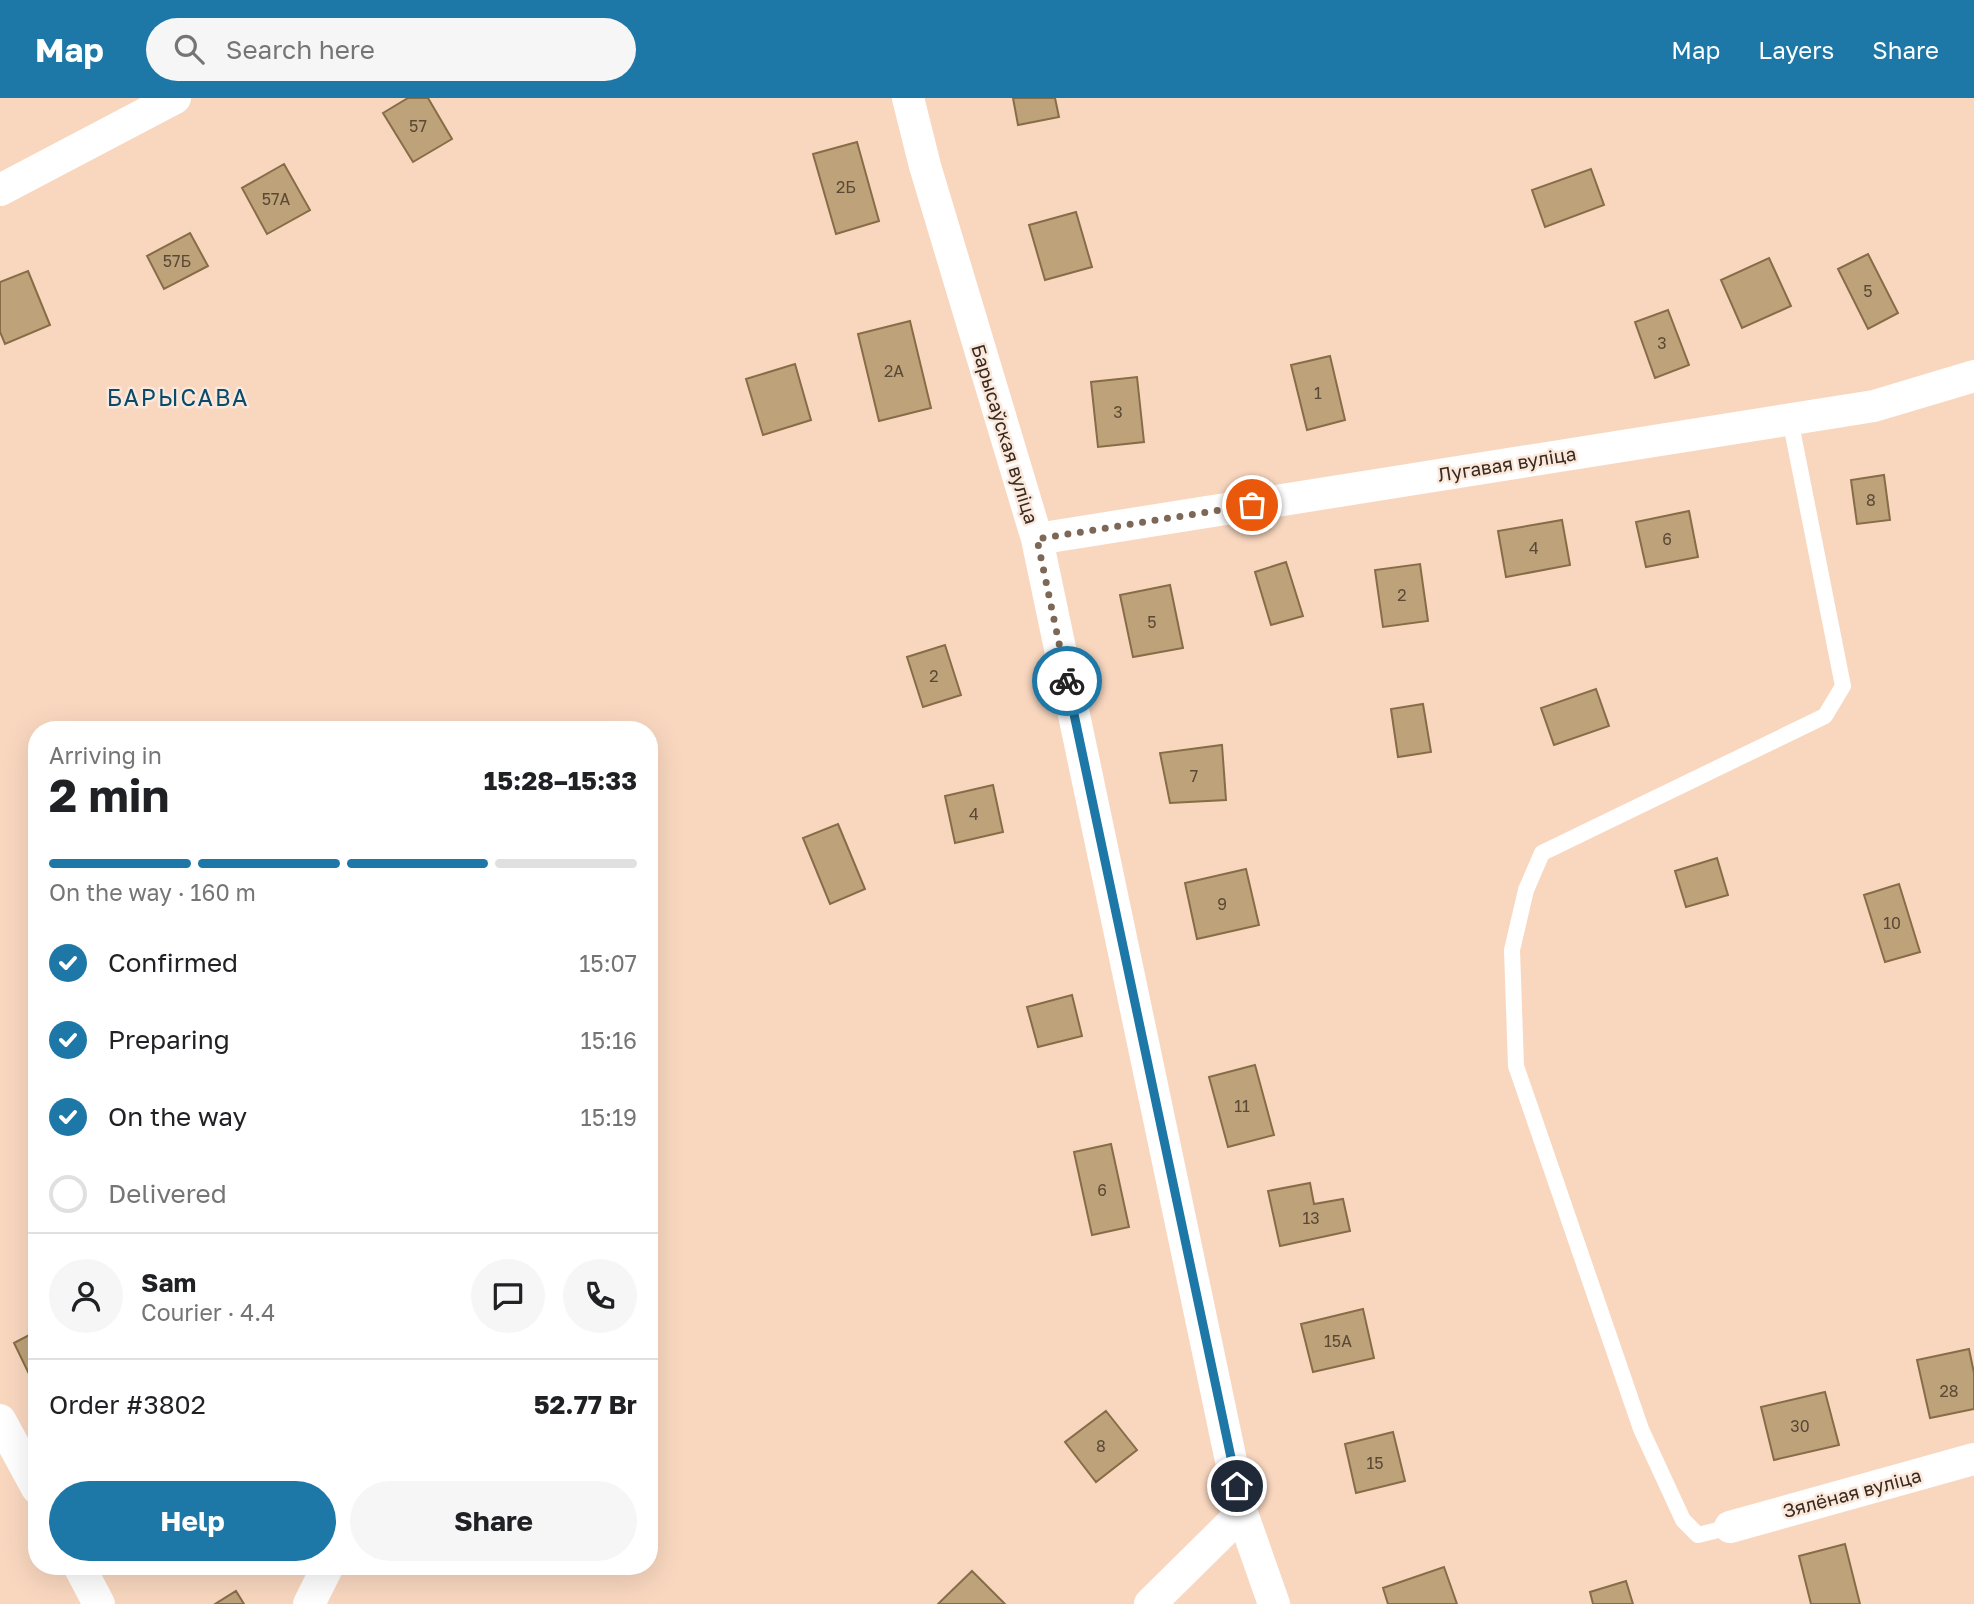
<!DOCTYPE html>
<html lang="en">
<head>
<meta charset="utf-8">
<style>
  :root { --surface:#fff; --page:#f6f6f6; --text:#202124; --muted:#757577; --line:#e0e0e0; --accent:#1e78a7 }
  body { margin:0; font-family:"Golos Text",sans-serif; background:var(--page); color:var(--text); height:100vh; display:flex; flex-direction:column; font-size:26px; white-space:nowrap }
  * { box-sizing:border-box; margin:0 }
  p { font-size:23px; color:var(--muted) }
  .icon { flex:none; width:38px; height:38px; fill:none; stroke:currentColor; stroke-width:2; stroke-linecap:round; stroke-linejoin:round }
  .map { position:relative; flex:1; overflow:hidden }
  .side { position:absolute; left:28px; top:623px; width:630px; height:854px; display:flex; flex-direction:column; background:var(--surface); border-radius:28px; box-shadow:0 7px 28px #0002 }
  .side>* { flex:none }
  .pin { position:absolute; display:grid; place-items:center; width:60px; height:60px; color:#fff; margin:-30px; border:4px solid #fff; border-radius:50%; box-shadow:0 2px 7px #0007 }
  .courier { position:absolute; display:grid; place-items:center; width:70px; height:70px; margin:-35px; border:5px solid #1e78a7; border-radius:50%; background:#fff; color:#222; box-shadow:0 2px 9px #0007 }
  .headline em { font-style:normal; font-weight:700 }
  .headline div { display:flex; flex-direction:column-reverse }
  .headline { display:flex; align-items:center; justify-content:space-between; height:119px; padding:0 21px }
  h1 { font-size:46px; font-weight:700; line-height:52px }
  .bar { display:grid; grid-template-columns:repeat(4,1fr); gap:10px 7px; align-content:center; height:84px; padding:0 21px }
  .bar i { height:9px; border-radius:5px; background:var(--line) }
  .bar .on { background:var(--accent) }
  .bar p { grid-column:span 4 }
  .line { display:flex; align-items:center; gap:18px; padding:0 21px; border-top:2px solid var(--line) }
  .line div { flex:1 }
  .round { display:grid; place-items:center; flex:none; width:74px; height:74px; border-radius:37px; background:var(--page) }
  ol { padding:0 21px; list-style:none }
  li { display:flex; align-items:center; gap:21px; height:77px }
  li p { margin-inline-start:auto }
  li .icon { padding:7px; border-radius:50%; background:var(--accent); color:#fff; stroke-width:4 }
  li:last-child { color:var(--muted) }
  li i { width:38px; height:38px; border:4px solid var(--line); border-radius:50% }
  .button { display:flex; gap:14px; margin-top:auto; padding:14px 21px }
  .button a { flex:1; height:80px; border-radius:42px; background:var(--accent); color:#fff; font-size:28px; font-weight:700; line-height:80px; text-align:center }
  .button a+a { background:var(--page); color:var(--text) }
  header { display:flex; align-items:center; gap:42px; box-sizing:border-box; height:98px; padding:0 35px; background:var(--accent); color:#fff }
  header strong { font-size:33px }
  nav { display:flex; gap:38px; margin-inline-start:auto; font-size:24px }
  .search { width:490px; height:63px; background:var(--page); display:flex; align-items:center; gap:18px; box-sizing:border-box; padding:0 24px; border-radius:38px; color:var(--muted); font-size:26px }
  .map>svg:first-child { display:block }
  .building { fill:#bda27a; stroke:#876d47; stroke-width:2 }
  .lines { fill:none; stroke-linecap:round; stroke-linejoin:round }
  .service { stroke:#fff; stroke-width:16 }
  .minor { stroke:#fff; stroke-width:32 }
  .done { stroke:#7d6756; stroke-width:7; stroke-dasharray:0 12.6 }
  .route { stroke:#1e78a7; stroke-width:9 }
  .labels { text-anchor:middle; stroke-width:5; stroke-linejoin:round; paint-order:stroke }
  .number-label { font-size:16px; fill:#5b4835 }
  .street-label { font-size:19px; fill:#3a2a1e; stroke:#fae8dc }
  .quarter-label { font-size:23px; letter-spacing:2px; fill:#094969; stroke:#fae8dc }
</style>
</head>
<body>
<header>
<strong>Map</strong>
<div class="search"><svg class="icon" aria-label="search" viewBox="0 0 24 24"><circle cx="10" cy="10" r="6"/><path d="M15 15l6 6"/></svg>Search here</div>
<nav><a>Map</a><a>Layers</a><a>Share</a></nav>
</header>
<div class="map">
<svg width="1974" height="1506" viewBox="0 0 1974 1506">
  <rect width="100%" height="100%" fill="#f9d7bf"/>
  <path class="building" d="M408,0H428L452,41L413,64L383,15Z
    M1013,0H1055L1059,19L1018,27Z
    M857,44L879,123L836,136L813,56Z
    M284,66L310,112L267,136L242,90Z
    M1591,71L1604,107L1545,129L1532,92Z
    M1076,114L1092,169L1045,182L1029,127Z
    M190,135L208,168L164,191L147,158Z
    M1868,156L1898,215L1868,231L1838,171Z
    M1769,160L1791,208L1742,230L1721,182Z
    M28,173L50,227L5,246L0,234V184Z
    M1668,212L1689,267L1655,280L1635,224Z
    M910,223L931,310L879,323L858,236Z
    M1330,258L1345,322L1307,332L1291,267Z
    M795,266L811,322L763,337L746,281Z
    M1137,279L1144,344L1098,349L1091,284Z
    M1884,377L1890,422L1857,426L1851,382Z
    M1689,413L1698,459L1646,469L1636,424Z
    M1562,422L1570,467L1506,479L1498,433Z
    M1286,464L1303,518L1271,527L1255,474Z
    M1420,466L1428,523L1383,529L1375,472Z
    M1170,487L1183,550L1133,559L1120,497Z
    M945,547L961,597L923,609L907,559Z
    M1596,591L1609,628L1554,647L1541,610Z
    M1423,606L1431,654L1398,659L1391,611Z
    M1222,647L1226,702L1170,705L1160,655Z
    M993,687L1003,734L955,745L945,698Z
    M838,726L865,791L830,806L803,740Z
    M1717,760L1728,797L1686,809L1675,773Z
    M1246,771L1259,827L1197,841L1185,785Z
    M1899,786L1920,854L1885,864L1864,797Z
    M1072,897L1082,938L1038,949L1027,909Z
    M1255,967L1274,1037L1228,1049L1209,979Z
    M1111,1046L1129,1129L1092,1137L1074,1054Z
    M1310,1085L1314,1106L1343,1101L1350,1133L1280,1148L1268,1093Z
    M1363,1211L1374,1260L1313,1274L1301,1226Z
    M37,1233V1275L30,1278L14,1245Z
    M1969,1251L1974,1275V1311L1930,1320L1917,1262Z
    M1825,1294L1839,1347L1774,1362L1761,1309Z
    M1106,1313L1137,1352L1096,1384L1065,1344Z
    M1393,1334L1405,1383L1356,1395L1345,1346Z
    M1845,1446L1860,1506H1811L1799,1458Z
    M1444,1469L1457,1506H1388L1383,1490Z
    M972,1473L1005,1506H938Z
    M1626,1483L1633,1506H1593L1590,1494Z
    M236,1493L244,1506H215Z"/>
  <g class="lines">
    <path class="service" d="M1730,1429L1698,1437L1683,1422L1641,1331L1516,968L1512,852L1526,792L1542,755L1825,618L1843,588L1790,321"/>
    <path class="minor" d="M908,0L925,68L1037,441L1242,1415L1274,1506
      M0,92L175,0
      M1037,441L1874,308L1974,278
      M0,1322L37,1390
      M1730,1429L1974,1361
      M79,1468L99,1506
      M309,1506L328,1468
      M1150,1506L1242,1415"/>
  </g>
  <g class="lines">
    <path class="done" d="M1067,583L1037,441L1252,407"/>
    <path class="route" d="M1067,583L1237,1388"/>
  </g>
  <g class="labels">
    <g class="number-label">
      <text x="418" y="34">57</text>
      <text x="846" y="95">2Б</text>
      <text x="276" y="107">57А</text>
      <text x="177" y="169">57Б</text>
      <text x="1868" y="199">5</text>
      <text x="1662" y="251">3</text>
      <text x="894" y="279">2А</text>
      <text x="1318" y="301">1</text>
      <text x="1118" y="320">3</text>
      <text x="1871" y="408">8</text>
      <text x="1667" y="447">6</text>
      <text x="1534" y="456">4</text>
      <text x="1402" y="503">2</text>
      <text x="1152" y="530">5</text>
      <text x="934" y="584">2</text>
      <text x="1194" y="684">7</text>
      <text x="974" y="722">4</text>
      <text x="1222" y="812">9</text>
      <text x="1892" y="831">10</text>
      <text x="1242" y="1014">11</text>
      <text x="1102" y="1098">6</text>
      <text x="1311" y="1126">13</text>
      <text x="1338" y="1249">15А</text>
      <text x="1949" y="1299">28</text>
      <text x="1800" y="1334">30</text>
      <text x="1101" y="1354">8</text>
      <text x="1375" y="1371">15</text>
    </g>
    <g class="street-label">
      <text transform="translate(1005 336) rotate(73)" y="7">Барысаўская вуліца</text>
      <text transform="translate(1507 366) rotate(-9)" y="7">Лугавая вуліца</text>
      <text transform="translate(1852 1395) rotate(-15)" y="7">Зялёная вуліца</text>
    </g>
    <g class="quarter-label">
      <text x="178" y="308">БАРЫСАВА</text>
    </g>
  </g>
</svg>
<div class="pin" style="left:1252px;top:407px;background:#ea580c"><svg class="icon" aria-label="bag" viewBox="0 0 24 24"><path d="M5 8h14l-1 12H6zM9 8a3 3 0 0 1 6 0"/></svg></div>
<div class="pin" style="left:1237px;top:1388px;background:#1f2937"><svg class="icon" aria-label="home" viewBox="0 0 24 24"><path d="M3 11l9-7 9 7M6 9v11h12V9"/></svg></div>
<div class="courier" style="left:1067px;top:583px"><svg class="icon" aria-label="bike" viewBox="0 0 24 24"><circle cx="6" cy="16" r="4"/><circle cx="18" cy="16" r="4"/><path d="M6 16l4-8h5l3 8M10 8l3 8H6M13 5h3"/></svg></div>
<section class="side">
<div class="headline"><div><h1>2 min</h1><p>Arriving in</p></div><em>15:28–15:33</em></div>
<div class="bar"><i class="on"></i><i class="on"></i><i class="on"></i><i></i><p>On the way · 160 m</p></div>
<ol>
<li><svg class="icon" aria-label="check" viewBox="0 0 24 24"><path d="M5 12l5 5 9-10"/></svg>Confirmed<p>15:07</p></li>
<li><svg class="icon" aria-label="check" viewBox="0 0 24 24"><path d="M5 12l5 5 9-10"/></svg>Preparing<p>15:16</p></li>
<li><svg class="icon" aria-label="check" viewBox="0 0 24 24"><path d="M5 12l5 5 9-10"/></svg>On the way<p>15:19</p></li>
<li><i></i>Delivered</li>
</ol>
<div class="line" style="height:126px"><a class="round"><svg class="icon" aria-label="person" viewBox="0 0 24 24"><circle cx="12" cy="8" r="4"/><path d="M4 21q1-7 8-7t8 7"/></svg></a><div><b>Sam</b><p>Courier · 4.4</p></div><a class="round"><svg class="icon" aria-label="chat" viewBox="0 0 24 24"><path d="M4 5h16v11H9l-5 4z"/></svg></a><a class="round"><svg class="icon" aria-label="phone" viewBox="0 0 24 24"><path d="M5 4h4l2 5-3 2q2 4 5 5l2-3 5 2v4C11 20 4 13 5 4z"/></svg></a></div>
<div class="line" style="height:91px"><div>Order #3802</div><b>52.77 Br</b></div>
<div class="button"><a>Help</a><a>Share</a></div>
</section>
</div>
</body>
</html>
